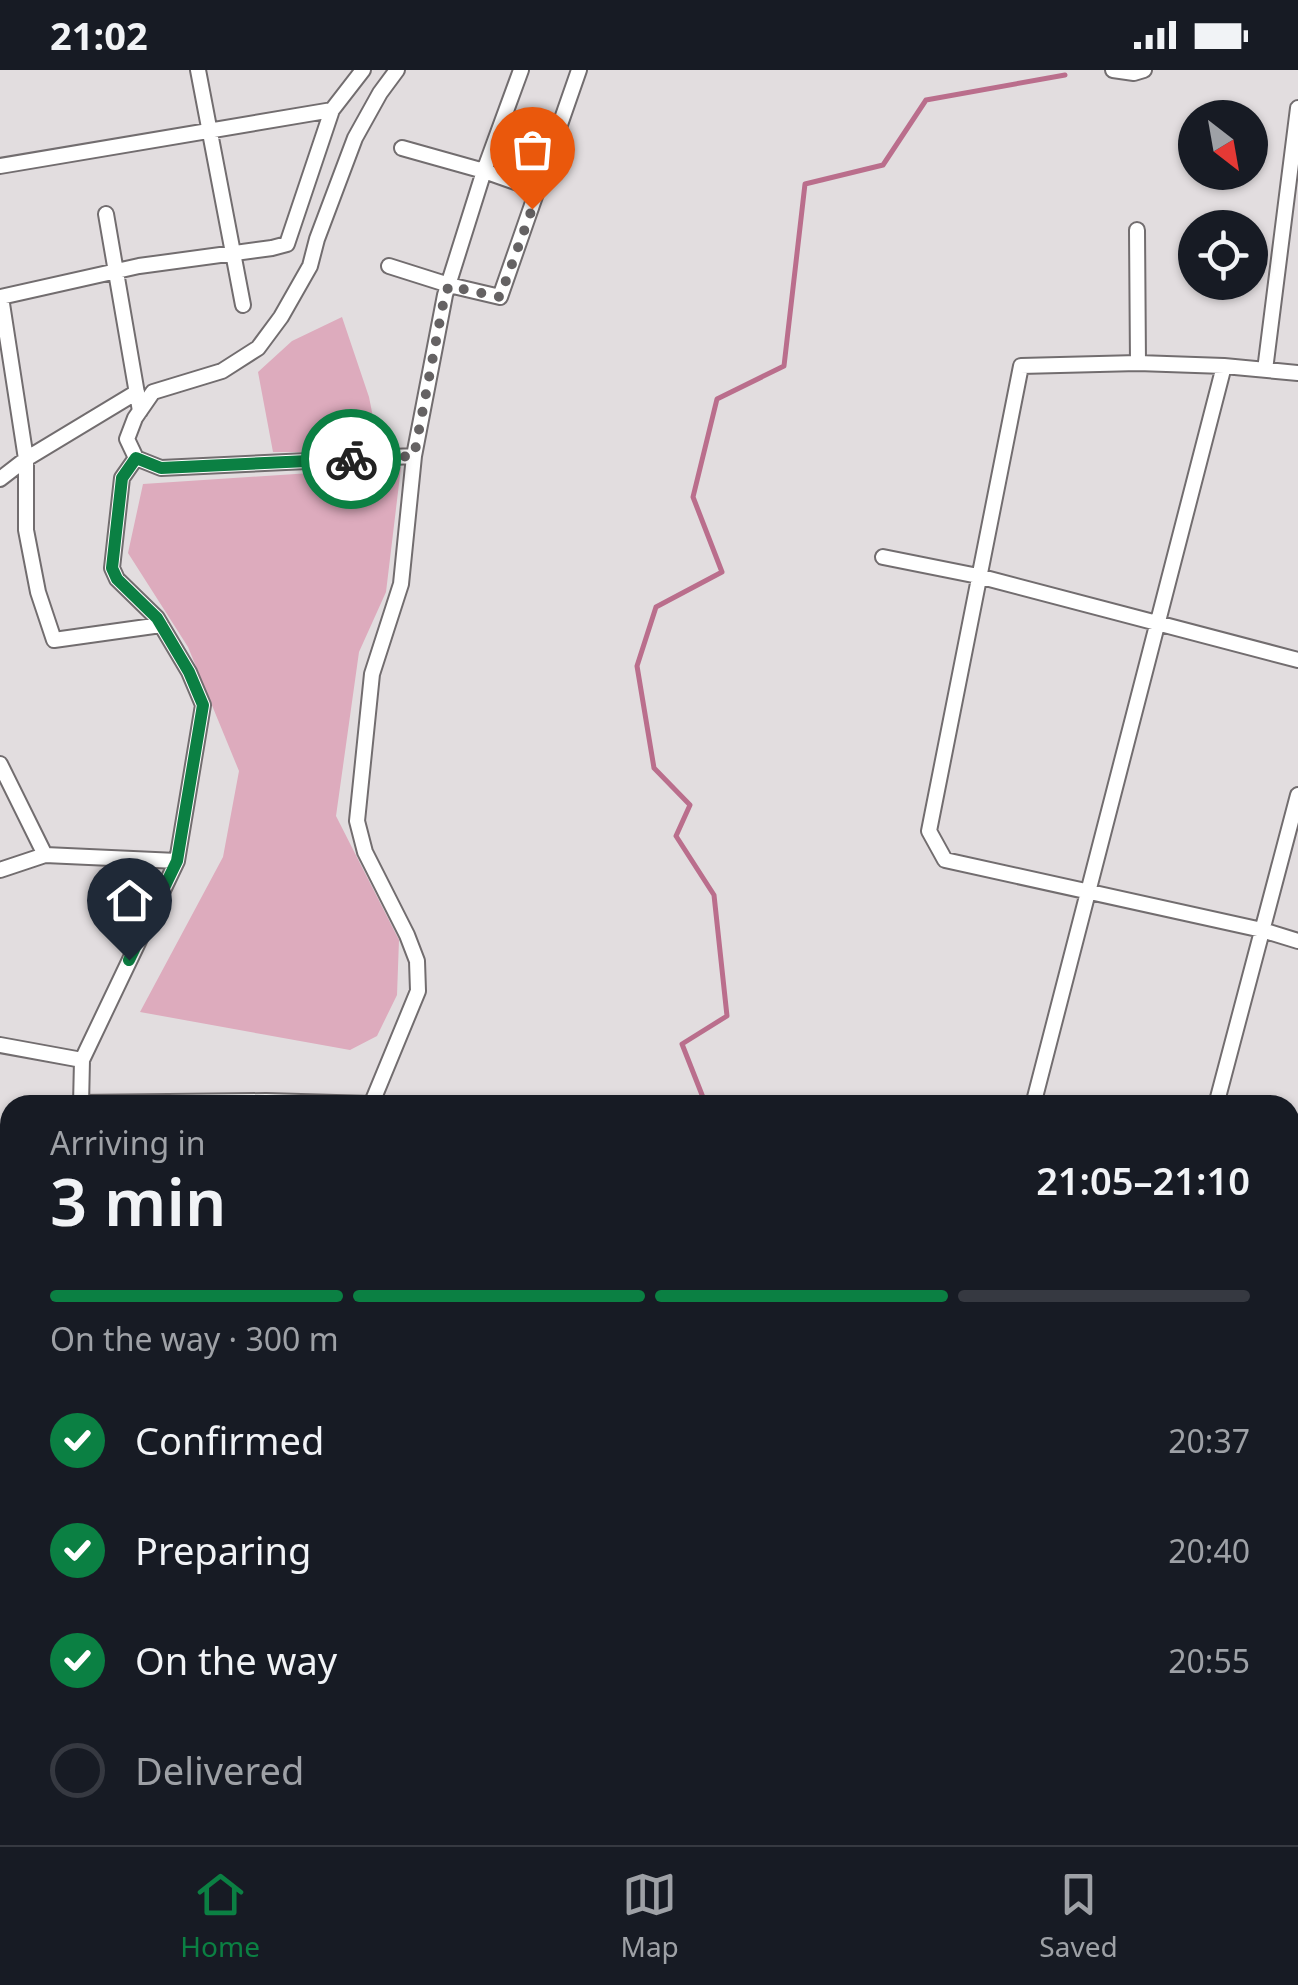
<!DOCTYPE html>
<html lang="en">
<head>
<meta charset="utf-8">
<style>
  :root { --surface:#171b24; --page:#242831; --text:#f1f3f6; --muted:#9ea1a6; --line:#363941; --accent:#0b8043 }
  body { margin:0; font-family:"Noto Sans",sans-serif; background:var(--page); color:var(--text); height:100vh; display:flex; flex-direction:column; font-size:38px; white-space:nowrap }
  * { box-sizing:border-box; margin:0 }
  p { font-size:32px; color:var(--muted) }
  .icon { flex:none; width:55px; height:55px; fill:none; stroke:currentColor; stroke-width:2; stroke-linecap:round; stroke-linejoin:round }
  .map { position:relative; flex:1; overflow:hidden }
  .drawer { position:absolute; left:0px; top:1025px; width:1300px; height:750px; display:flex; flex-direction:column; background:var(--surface); border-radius:30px 30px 0 0; box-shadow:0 2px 8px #0004 }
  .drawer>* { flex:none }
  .needle { width:65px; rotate:149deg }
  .buttons { position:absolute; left:1178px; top:30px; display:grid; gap:20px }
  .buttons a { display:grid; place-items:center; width:90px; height:90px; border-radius:50%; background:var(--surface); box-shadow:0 2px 8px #0004; font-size:50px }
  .pin { position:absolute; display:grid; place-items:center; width:85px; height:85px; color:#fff; margin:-102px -42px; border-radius:50% 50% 50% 0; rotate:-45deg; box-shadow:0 0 10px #0007 }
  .pin .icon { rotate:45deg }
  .courier { position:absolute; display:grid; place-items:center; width:100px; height:100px; margin:-50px; border:8px solid #0b8043; border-radius:50%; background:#fff; color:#222; box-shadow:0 2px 12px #0007 }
  .head em { font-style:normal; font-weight:600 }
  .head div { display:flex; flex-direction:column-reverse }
  .head { display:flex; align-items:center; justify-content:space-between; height:170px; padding:0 50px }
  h1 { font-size:65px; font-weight:600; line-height:75px }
  .bar { display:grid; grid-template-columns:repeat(4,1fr); gap:15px 10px; align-content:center; height:120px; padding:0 50px }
  .bar i { height:12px; border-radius:8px; background:var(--line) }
  .bar .on { background:var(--accent) }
  .bar p { grid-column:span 4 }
  ol { padding:0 50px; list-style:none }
  li { display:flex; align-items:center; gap:30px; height:110px }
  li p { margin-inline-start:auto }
  li .icon { padding:10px; border-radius:50%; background:var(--accent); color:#fff; stroke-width:4 }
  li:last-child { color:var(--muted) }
  li i { width:55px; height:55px; border:5px solid var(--line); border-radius:50% }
  .status { display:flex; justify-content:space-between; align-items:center; height:70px; padding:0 50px; background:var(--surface); direction:ltr }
  .status svg { height:28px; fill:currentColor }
  .menu { display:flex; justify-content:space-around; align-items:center; height:140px; border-top:2px solid var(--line); background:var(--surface); font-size:28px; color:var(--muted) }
  .menu a { display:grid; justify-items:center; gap:5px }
  .menu .on { color:var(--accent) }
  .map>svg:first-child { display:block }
  .green { fill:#ddabbd }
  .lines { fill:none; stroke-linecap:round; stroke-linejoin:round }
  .stream { stroke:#ba6e8c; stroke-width:5 }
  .minor-casing { stroke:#726d6f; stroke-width:18 }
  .minor { stroke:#fff; stroke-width:14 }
  .done { stroke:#656263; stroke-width:10; stroke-dasharray:0 18 }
  .route { stroke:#0b8043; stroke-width:12 }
</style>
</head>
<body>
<div class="status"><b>21:02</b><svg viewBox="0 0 49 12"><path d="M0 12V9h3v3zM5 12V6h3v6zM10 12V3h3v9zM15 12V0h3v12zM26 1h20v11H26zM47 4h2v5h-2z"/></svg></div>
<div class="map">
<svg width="1298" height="1775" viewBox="0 0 1298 1775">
  <rect width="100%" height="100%" fill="#e2dddf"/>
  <path class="green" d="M342,247L369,327L380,382H273L258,302L292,271Z
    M401,397L386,522L359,582L336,746L399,870L397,925L377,966L350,980L140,942L223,787L239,701L188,577L128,483L143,414Z"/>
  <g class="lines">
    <path class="stream" d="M706,1035L682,974L727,946L714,825L676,766L690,735L654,698L637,596L656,537L722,502L693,427L717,329L784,296L805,114L883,95L926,30L1065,5
      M844,1775L847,1765"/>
    <defs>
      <path id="minor" d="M198,0L243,235
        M397,0L380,23L355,68L317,169L310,196L281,247L258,278L222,301L153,322L135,348L127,369L136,388L161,398L414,386
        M1113,0L1134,3L1144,0
        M402,78L484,101L538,120
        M0,96L332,40L363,0
        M106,144L140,341
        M1137,160L1138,293
        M389,196L449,215L500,227L579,0
        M1265,300L1298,38
        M1298,303L1224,296L1138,293L1021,296L929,761L945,790L1262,860L1298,871
        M0,409L26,389L137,322
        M883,487L978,506L1298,590
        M161,555L54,570L38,522L26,460V389L1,227L139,196L272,178L287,174L332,40
        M0,694L45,785
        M0,800L45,785L177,791
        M0,975L82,990
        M80,1033L266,1031L371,1034
        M81,1035L82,990L177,791L203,635L189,602L157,548L117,509L112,498L122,408L136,388
        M371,1035L418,921L417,891L407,865L365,782L357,751L372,604L401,514L414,386L445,225L484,101L521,0
        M1033,1035L1224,296
        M1216,1035L1298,725
        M1290,1223L1298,1209
        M1290,1568L1298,1556
        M1290,1606L1298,1611
        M97,1775V1765
        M386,1775V1765
        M1152,1775L1158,1765"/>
    </defs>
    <use href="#minor" class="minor-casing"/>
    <use href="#minor" class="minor"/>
  </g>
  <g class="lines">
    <path class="done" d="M351,389L414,386L445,224L449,216L500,227L532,139"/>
    <path class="route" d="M129,890L177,791L203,635L189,602L157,548L117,509L112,498L122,408L136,388L161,398L351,389"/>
  </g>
</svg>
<div class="buttons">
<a><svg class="needle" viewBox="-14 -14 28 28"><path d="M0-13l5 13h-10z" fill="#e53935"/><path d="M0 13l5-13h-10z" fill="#9ea1a6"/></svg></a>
<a><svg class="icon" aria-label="locate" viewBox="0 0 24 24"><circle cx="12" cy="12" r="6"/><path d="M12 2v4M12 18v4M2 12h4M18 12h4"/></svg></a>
</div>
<div class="pin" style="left:532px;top:139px;background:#ea580c"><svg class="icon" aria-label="bag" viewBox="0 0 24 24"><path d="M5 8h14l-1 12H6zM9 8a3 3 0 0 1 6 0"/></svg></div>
<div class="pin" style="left:129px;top:890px;background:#1f2937"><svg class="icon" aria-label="home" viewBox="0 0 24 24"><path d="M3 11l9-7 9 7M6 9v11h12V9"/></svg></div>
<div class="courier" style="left:351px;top:389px"><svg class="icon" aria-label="bike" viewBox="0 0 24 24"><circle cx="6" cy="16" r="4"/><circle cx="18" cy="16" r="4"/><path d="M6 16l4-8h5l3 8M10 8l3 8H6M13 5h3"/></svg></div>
<section class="drawer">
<div class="head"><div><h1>3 min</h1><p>Arriving in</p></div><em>21:05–21:10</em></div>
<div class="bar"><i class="on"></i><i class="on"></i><i class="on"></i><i></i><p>On the way · 300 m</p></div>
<ol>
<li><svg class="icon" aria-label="check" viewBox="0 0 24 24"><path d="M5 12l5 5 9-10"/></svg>Confirmed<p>20:37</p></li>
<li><svg class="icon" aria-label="check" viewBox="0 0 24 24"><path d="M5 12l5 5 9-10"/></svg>Preparing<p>20:40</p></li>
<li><svg class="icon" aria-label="check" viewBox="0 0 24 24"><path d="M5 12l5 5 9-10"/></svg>On the way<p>20:55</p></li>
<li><i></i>Delivered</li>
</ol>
</section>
</div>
<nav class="menu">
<a class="on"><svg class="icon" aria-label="home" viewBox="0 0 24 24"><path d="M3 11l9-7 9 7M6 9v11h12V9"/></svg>Home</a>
<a><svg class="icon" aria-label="map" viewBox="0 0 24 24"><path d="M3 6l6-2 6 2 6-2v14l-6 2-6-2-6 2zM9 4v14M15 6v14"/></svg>Map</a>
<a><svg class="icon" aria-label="saved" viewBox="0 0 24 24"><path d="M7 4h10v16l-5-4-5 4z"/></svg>Saved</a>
</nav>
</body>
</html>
